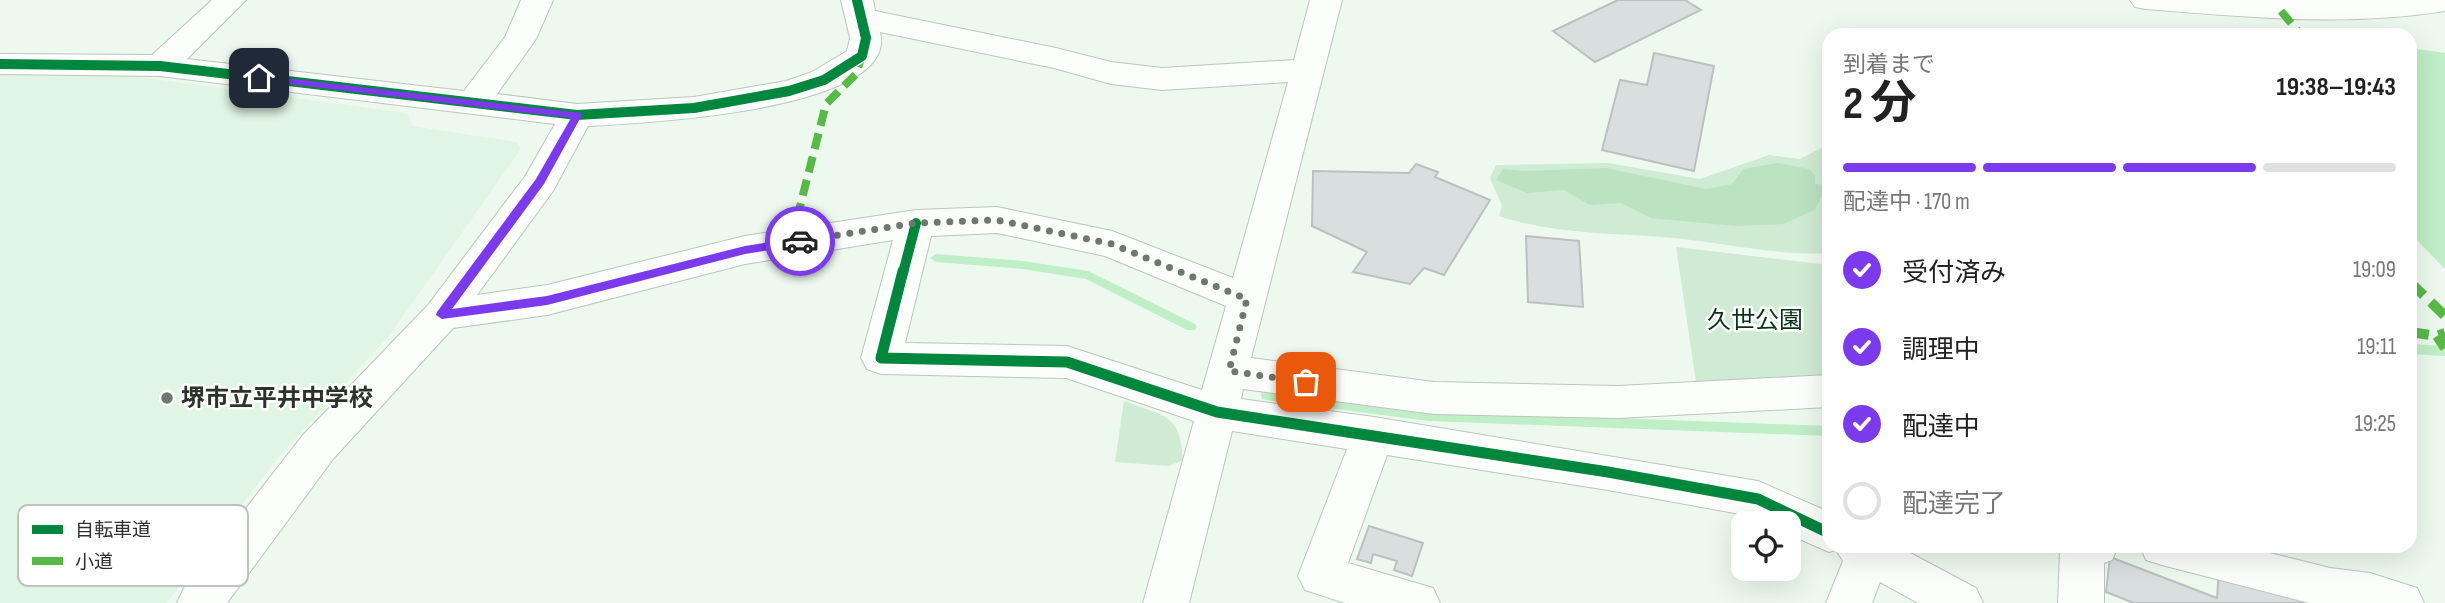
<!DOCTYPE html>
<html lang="ja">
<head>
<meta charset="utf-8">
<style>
  :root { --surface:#fff; --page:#f2f2f2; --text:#222; --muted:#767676; --line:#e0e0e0; --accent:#7c3aed }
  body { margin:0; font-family:"Sofia Sans Condensed","Noto Sans JP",sans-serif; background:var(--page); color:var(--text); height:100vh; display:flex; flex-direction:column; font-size:26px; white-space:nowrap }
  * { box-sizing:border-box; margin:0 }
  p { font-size:23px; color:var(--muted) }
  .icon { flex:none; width:38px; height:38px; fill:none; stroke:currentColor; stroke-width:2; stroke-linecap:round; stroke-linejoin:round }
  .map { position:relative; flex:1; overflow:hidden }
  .sheet { position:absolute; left:1822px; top:28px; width:595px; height:525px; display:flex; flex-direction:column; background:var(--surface); border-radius:21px; box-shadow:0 7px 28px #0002 }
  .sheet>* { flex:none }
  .buttons { position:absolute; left:1731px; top:511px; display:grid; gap:14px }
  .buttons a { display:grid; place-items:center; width:70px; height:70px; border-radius:14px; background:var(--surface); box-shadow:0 7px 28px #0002; font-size:35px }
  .pin { position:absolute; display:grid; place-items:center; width:60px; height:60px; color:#fff; margin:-30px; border-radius:14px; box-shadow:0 4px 10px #0006 }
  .courier { position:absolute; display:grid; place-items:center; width:70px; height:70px; margin:-35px; border:5px solid #7c3aed; border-radius:50%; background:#fff; color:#222; box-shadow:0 2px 9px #0007 }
  .headline em { font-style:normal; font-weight:700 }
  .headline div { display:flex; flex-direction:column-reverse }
  .headline { display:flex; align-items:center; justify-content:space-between; height:119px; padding:0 21px }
  h1 { font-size:46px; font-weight:700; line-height:52px }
  .bar { display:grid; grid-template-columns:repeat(4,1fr); gap:10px 7px; align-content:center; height:84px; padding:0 21px }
  .bar i { height:9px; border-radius:5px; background:var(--line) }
  .bar .on { background:var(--accent) }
  .bar p { grid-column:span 4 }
  ol { padding:0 21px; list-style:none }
  li { display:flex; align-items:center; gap:21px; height:77px }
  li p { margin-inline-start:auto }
  li .icon { padding:7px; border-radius:50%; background:var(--accent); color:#fff; stroke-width:4 }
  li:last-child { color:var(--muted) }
  li i { width:38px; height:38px; border:4px solid var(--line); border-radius:50% }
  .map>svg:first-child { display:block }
  .built { fill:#e0f5e3 }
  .green { fill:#cfebd3 }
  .forest { fill:#bbe3c1 }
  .water { fill:#bfeec7 }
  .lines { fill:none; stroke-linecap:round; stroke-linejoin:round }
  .stream { fill:#bfeec7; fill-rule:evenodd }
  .building { fill:#d9dede; stroke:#bcc0c0; stroke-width:2 }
  .minor-casing { stroke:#bcc5be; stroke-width:2 }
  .minor { fill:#fcfefc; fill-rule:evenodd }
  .quiet-far1 { stroke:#58b947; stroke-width:8; stroke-dasharray:16 8; stroke-linecap:butt }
  .quiet { stroke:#58b947; stroke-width:10; stroke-dasharray:19 10; stroke-linecap:butt }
  .cycleway-far1-casing { stroke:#fff; stroke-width:13 }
  .cycleway-casing { stroke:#fff; stroke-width:16 }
  .cycleway-far1 { stroke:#00873e; stroke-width:10 }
  .cycleway { stroke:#00873e; stroke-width:11 }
  .route { fill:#7c3aed }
  .done { stroke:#6f7870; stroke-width:7; stroke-dasharray:0 12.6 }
  .poi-dot { fill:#6f7870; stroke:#fff; stroke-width:2.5 }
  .labels { text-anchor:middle; stroke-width:5; stroke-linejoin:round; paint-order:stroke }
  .park-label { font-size:24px; fill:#043413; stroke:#fff }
  .poi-label { font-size:24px; font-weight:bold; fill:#2b332c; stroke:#fff; text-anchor:start }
  .key { fill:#fff; stroke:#bfc2c0; stroke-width:2 }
  .key-label { font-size:19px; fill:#2b332c }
</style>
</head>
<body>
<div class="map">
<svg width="2445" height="603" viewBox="0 0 2445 603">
  <rect width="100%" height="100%" fill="#edf9ee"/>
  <path class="built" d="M108,73L407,113L412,126L517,142L521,149L389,336L277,459L167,603H0V74Z"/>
  <path class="green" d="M1829,144V253C1777,256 1726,243 1674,238C1615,233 1555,235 1499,216L1502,206L1490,178L1496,165L1608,163L1700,179L1769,155L1800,159Z
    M1676,247L1829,265V383L1697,389Z
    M1124,401C1163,416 1181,413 1183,460L1169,466L1115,462Z"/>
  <path class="forest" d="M1778,163L1809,169L1815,175V184L1829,185V195H1822L1815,210L1783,224L1735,226L1651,218L1621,203L1590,205L1564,190L1527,193L1496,180L1503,169L1525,171L1606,168L1706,189L1732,184L1743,169Z"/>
  <path class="water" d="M2410,48L2445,53V269L2410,233Z"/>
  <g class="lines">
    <path class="stream" d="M936,254L1023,261L1088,271L1195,324L1197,327L1195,330H1187L1086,279L1023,269L936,262L930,258Z
      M2410,344L2445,346V356L2410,354Z
      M1267,390L1429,411L1829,426V436L1429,421L1267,400L1262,399L1261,395L1262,391Z"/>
  </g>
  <path class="building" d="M1618,0H1685L1701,10L1595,62L1553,31Z
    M1654,53L1714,66L1694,171L1602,150L1620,80L1647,85Z
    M1416,164L1438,172L1435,177L1490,200L1444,275L1424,268L1410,284L1353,272L1367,252L1312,226L1313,171L1409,173Z
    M1526,236L1579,241L1583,307L1528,302Z
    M1369,526L1423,543L1412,576L1394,570L1397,561L1373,554L1371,563L1357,559Z
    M2110,557L2217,598L2219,571L2306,603H2134L2106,592Z"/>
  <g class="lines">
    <defs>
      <path id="minor" d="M212,0H246L187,59L464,91L505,37L521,0H553L536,39L497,94L577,104L694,97L786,81L812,72L847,51L850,38L841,0H873L875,11L1056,48L1111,62L1162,68L1294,60L1310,0H1342L1251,358L1434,382L1618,386L1829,375V407L1618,418L1434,414L1243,389L1241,399L1374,417L1758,481L1829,512V546H1897L1976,588L1983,603H1918L1880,582L1872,603H1826L1843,561L1836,550L1829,552L1788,534V523H1766L1751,516L1608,490L1387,455L1348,563L1433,588L1440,603H1345L1305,590L1298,576L1347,449L1232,431L1189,603H1143L1194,421L1066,378L881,374L867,369L861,358L893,240L745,264L547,315L453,328L333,459L227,603H177L184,588L303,435L428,305L526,175L555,124L160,76L0,74V54L152,55ZM880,32L1054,68L1111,84L1162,90L1288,82L1233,278L1112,231L997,207L916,210L745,236L547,285L477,295L553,191L588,126C637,123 901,112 880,32ZM997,233L1105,256L1226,306L1202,390L1067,346L905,343L931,236Z
        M2130,0H2445V11C2345,27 2246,17 2146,9L2135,7Z
        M2062,546H2118L2112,560L2104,563V603H2058L2060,552Z
        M2140,546H2241L2330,568L2370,573L2417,588L2424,603H2309L2162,565L2146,560Z"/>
    </defs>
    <use href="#minor" class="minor-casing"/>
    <use href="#minor" class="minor"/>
    <path class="quiet-far1" d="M2281,11L2301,35
      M791,242L826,104L856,74L862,56"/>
    <path class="quiet" d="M2410,282L2445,316
      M2410,332L2437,336L2445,333
      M2437,336L2445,348"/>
    <defs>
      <path id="cycleway-far1" d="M0,64L160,66L577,115L694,108L789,91L824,80L862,56L866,38L857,0
        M903,273L916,223"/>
      <path id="cycleway" d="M903,271L881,358L1067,362L1217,412L1608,472L1758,499L1829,533"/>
    </defs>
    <use href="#cycleway-far1" class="cycleway-far1-casing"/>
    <use href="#cycleway" class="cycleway-casing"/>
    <use href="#cycleway-far1" class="cycleway-far1"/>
    <use href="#cycleway" class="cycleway"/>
  </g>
  <path class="route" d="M259,75L581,113L582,115L544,184L452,309L547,296L745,246L800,237L805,241L800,245L745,254L547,305L442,319L436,315L437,312L536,179L571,118L256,80V76Z"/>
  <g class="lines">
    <path class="done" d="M800,241L916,223L997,220L1112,244L1247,299L1229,371L1306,382"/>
  </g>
  <circle class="poi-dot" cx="167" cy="398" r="7"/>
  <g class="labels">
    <g class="park-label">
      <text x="1755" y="328">久世公園</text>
    </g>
    <g class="poi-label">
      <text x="181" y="406">堺市立平井中学校</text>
    </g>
  </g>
  <rect x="18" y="505" width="230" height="81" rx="10" class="key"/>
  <rect x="32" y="525" width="31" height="9" fill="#00873e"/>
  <rect x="32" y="557" width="31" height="8" fill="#58b947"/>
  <g class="key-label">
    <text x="75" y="536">自転車道</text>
    <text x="75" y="568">小道</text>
  </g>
</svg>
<div class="buttons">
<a><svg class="icon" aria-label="locate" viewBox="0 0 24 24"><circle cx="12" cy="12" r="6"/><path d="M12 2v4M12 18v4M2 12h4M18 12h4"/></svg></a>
</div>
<div class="pin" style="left:1306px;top:382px;background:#ea580c"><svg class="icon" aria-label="bag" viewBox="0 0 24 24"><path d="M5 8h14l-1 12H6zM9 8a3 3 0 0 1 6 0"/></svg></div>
<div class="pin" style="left:259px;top:78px;background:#1f2937"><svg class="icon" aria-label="home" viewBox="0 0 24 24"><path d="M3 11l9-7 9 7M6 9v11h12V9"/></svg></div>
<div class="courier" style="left:800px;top:241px"><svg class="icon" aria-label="car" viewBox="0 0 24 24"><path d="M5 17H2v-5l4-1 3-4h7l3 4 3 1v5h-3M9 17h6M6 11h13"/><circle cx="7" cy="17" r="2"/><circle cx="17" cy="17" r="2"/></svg></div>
<section class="sheet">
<div class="headline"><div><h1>2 分</h1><p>到着まで</p></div><em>19:38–19:43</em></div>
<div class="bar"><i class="on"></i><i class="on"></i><i class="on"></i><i></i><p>配達中 · 170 m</p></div>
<ol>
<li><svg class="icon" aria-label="check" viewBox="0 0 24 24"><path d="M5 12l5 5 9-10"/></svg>受付済み<p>19:09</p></li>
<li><svg class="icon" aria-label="check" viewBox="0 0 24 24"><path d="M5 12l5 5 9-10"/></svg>調理中<p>19:11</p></li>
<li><svg class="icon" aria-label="check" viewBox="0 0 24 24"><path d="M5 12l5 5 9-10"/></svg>配達中<p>19:25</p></li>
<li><i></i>配達完了</li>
</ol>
</section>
</div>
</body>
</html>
